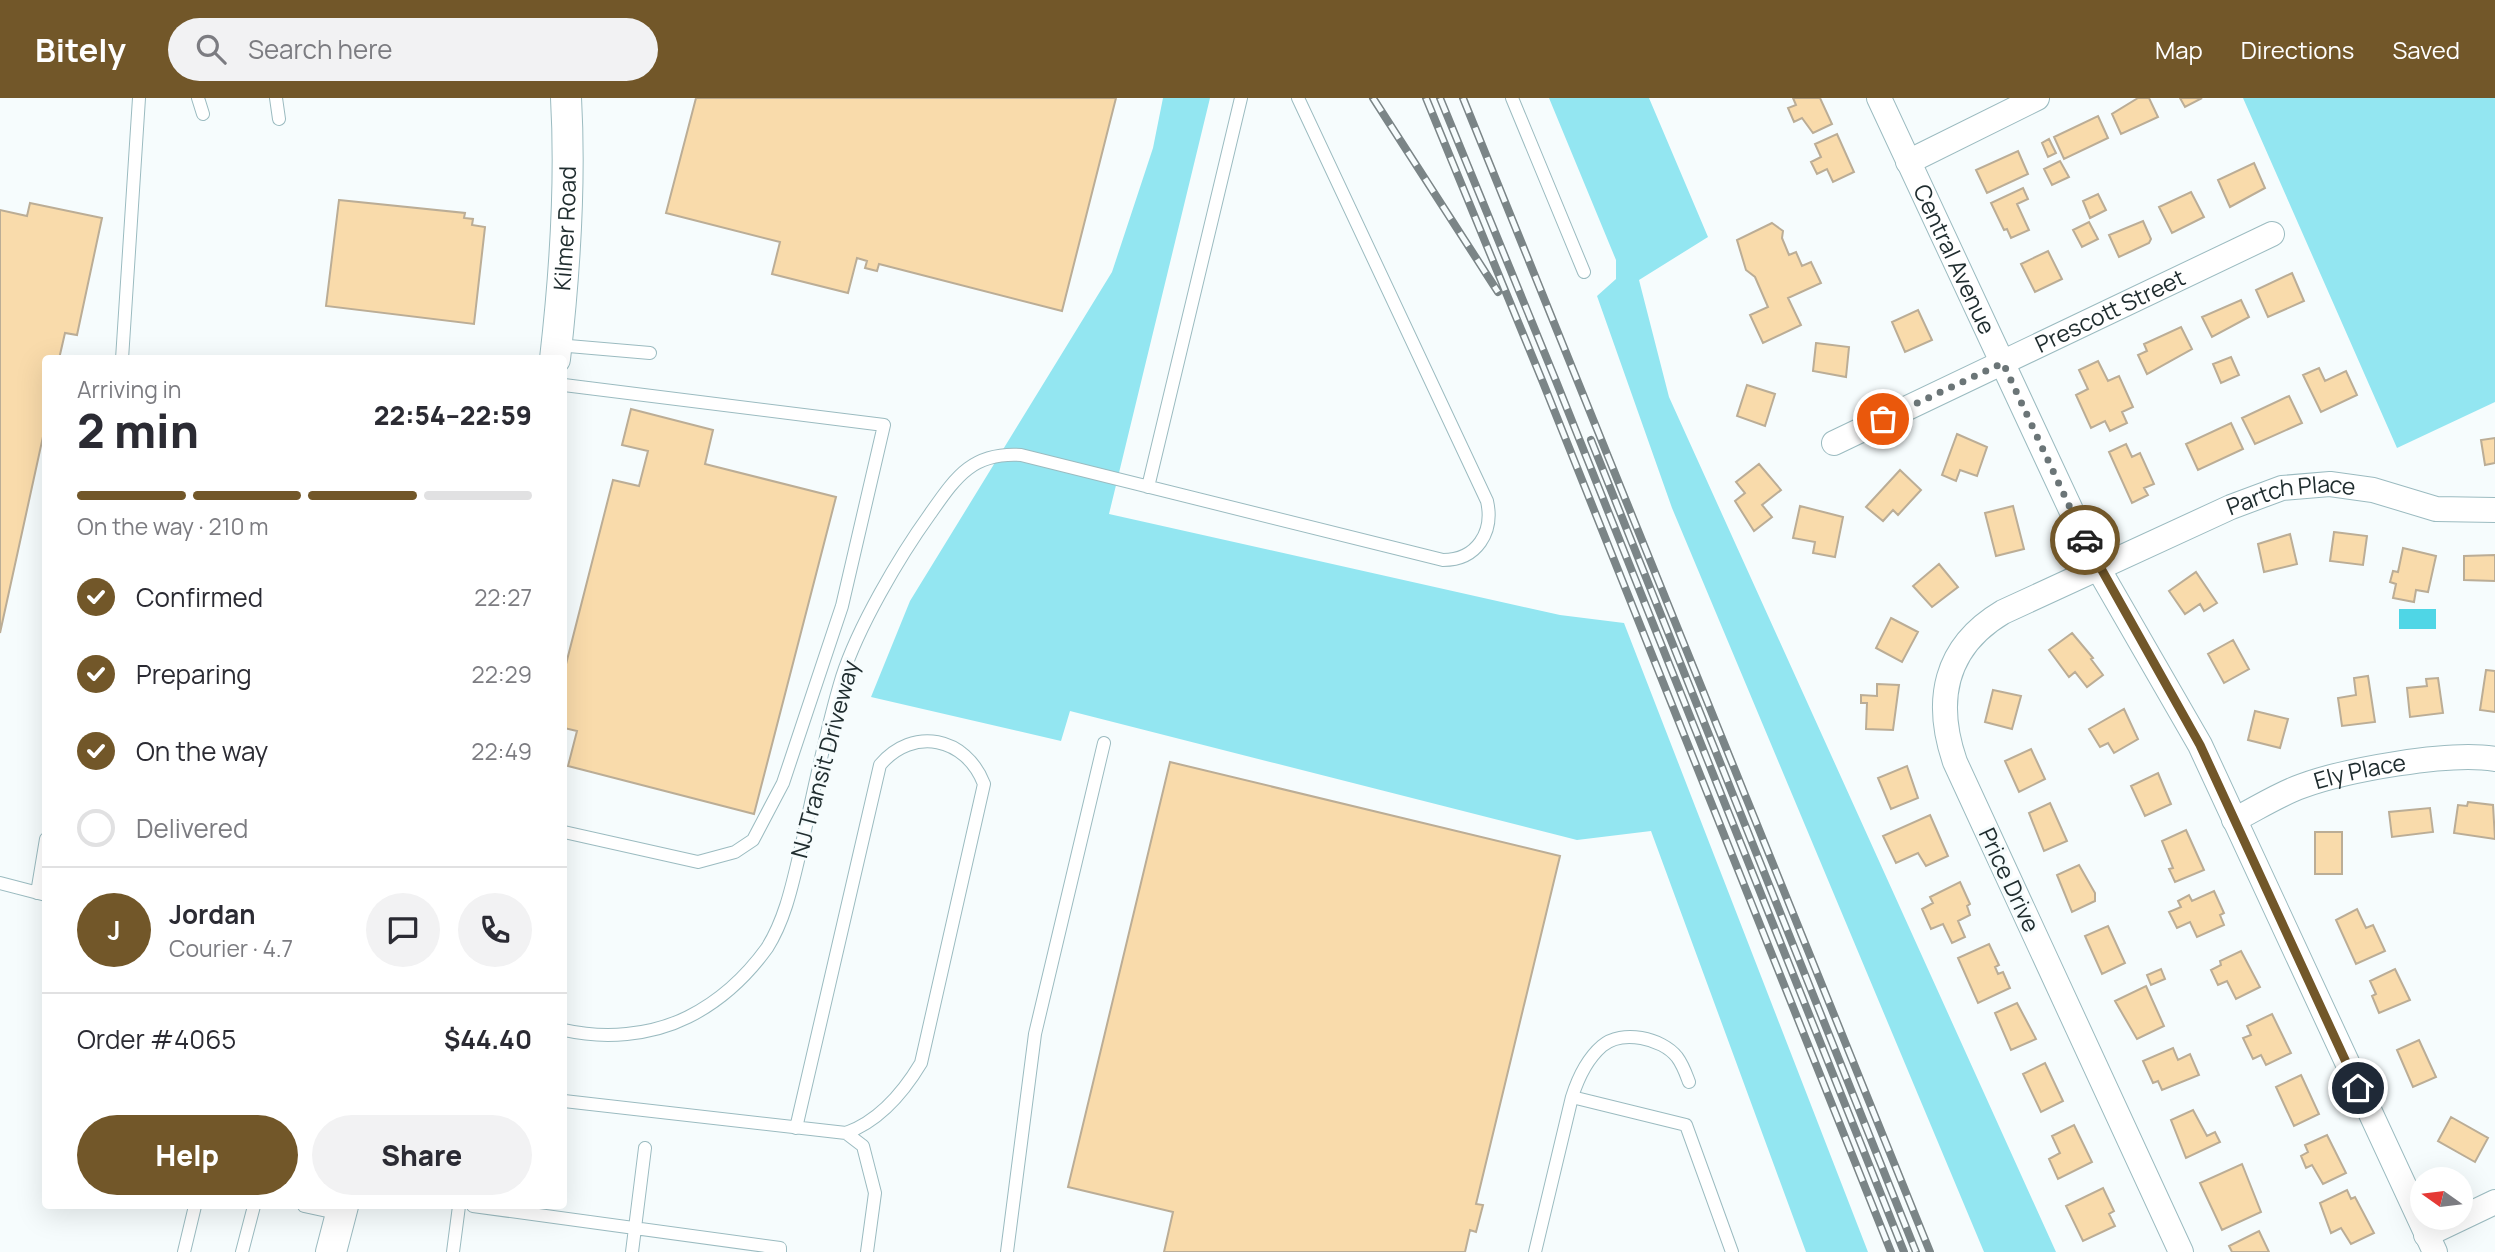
<!DOCTYPE html>
<html lang="en">
<head>
<meta charset="utf-8">
<style>
  :root { --surface:#fff; --page:#f2f2f3; --text:#2b2b33; --muted:#7c7c81; --line:#e1e1e2; --accent:#725729 }
  body { margin:0; font-family:Manrope,sans-serif; background:var(--page); color:var(--text); height:100vh; display:flex; flex-direction:column; font-size:26px; white-space:nowrap }
  * { box-sizing:border-box; margin:0 }
  p { font-size:23px; color:var(--muted) }
  .icon { flex:none; width:38px; height:38px; fill:none; stroke:currentColor; stroke-width:2; stroke-linecap:round; stroke-linejoin:round }
  .map { position:relative; flex:1; overflow:hidden }
  .sheet { position:absolute; left:42px; top:257px; width:525px; height:854px; display:flex; flex-direction:column; background:var(--surface); border-radius:7px; box-shadow:0 7px 28px #0002 }
  .sheet>* { flex:none }
  .needle { width:46px; rotate:284deg }
  .buttons { position:absolute; left:2410px; top:1069px; display:grid; gap:14px }
  .buttons a { display:grid; place-items:center; width:63px; height:63px; border-radius:50%; background:var(--surface); box-shadow:0 7px 28px #0002; font-size:35px }
  .pin { position:absolute; display:grid; place-items:center; width:60px; height:60px; color:#fff; margin:-30px; border:4px solid #fff; border-radius:50%; box-shadow:0 2px 7px #0007 }
  .courier { position:absolute; display:grid; place-items:center; width:70px; height:70px; margin:-35px; border:5px solid #725729; border-radius:50%; background:#fff; color:#222; box-shadow:0 2px 9px #0007 }
  .summary em { font-style:normal; font-weight:800 }
  .summary div { display:flex; flex-direction:column-reverse }
  .summary { display:flex; align-items:center; justify-content:space-between; height:119px; padding:0 35px }
  h1 { font-size:46px; font-weight:800; line-height:52px }
  .bar { display:grid; grid-template-columns:repeat(4,1fr); gap:10px 7px; align-content:center; height:84px; padding:0 35px }
  .bar i { height:9px; border-radius:5px; background:var(--line) }
  .bar .selected { background:var(--accent) }
  .bar p { grid-column:span 4 }
  .line { display:flex; align-items:center; gap:18px; padding:0 35px; border-top:2px solid var(--line) }
  .line div { flex:1 }
  .round { display:grid; place-items:center; flex:none; width:74px; height:74px; border-radius:37px; background:var(--page) }
  ol { padding:0 35px; list-style:none }
  li { display:flex; align-items:center; gap:21px; height:77px }
  li p { margin-inline-start:auto }
  li .icon { padding:7px; border-radius:50%; background:var(--accent); color:#fff; stroke-width:4 }
  li:last-child { color:var(--muted) }
  li i { width:38px; height:38px; border:4px solid var(--line); border-radius:50% }
  .action { display:flex; gap:14px; margin-top:auto; padding:14px 35px }
  .action a { flex:1; height:80px; border-radius:42px; background:var(--accent); color:#fff; font-size:28px; font-weight:800; line-height:80px; text-align:center }
  .action a+a { background:var(--page); color:var(--text) }
  header { display:flex; align-items:center; gap:42px; box-sizing:border-box; height:98px; padding:0 35px; background:var(--accent); color:#fff }
  header strong { font-size:33px }
  nav { display:flex; gap:38px; margin-inline-start:auto; font-size:24px }
  .search { width:490px; height:63px; background:var(--page); display:flex; align-items:center; gap:18px; box-sizing:border-box; padding:0 24px; border-radius:38px; color:var(--muted); font-size:26px }
  .map>svg:first-child { display:block }
  .green { fill:#93e6f1 }
  .water { fill:#4fd6e6 }
  .building { fill:#f9dbab; stroke:#bbad96; stroke-width:2 }
  .lines { fill:none; stroke-linecap:round; stroke-linejoin:round }
  .service-casing { stroke:#9bbbc0; stroke-width:14 }
  .minor-casing { stroke:#9bbbc0; stroke-width:26 }
  .tertiary-casing { stroke:#9bbbc0; stroke-width:32 }
  .service { stroke:#fff; stroke-width:12 }
  .minor { stroke:#fff; stroke-width:24 }
  .tertiary { stroke:#fff; stroke-width:30 }
  .rail-casing { stroke:#7b8587; stroke-width:8 }
  .rail { stroke:#f6fcfd; stroke-width:5; stroke-dasharray:16; stroke-linecap:butt }
  .done { stroke:#6b7577; stroke-width:7; stroke-dasharray:0 12.6 }
  .route { stroke:#725729; stroke-width:9 }
  .labels { text-anchor:middle; stroke-width:6; stroke-linejoin:round; paint-order:stroke }
  .street-label { font-size:23px; fill:#202d2f; stroke:#f6fcfd }
</style>
</head>
<body>
<header>
<strong>Bitely</strong>
<div class="search"><svg class="icon" aria-label="search" viewBox="0 0 24 24"><circle cx="10" cy="10" r="6"/><path d="M15 15l6 6"/></svg>Search here</div>
<nav><a>Map</a><a>Directions</a><a>Saved</a></nav>
</header>
<div class="map">
<svg width="2495" height="1154" viewBox="0 0 2495 1154">
  <rect width="100%" height="100%" fill="#f6fcfd"/>
  <path class="green" d="M1163,0H1210L1109,416L1560,517L1624,525L1868,1154H1806L1651,733L1577,742L1070,613L1061,643L871,599L910,503L1112,174L1153,50Z
    M1549,0H1649L1708,139L1639,182L1669,299L2056,1154H1984L1672,410L1597,198L1616,181V162Z
    M2243,0H2495V304L2397,350Z"/>
  <path class="water" d="M2399,511H2436V531H2399Z"/>
  <path class="building" d="M696,0H1116L1062,213L879,166L877,173L865,170L867,163L857,160L848,195L772,176L780,144L666,115Z
    M1793,0H1820L1832,26L1813,35L1802,20L1794,24L1788,10L1796,7Z
    M2138,0H2149L2158,19L2121,36L2112,16Z
    M2180,0H2202L2185,9Z
    M2098,18L2108,40L2064,61L2054,39Z
    M1837,36L1854,74L1833,84L1827,71L1817,76L1811,64L1821,59L1815,46Z
    M2049,41L2056,55L2048,59L2042,45Z
    M2018,53L2028,76L1987,95L1976,72Z
    M2060,63L2069,79L2052,87L2044,71Z
    M2254,65L2265,90L2230,109L2218,82Z
    M2023,90L2028,101L2017,106L2029,132L2011,140L2007,131L2004,132L1991,105Z
    M2191,94L2204,119L2172,135L2159,109Z
    M2098,96L2106,112L2090,120L2083,103Z
    M339,102L465,115L464,120L473,121L472,127L485,129L474,226L326,208Z
    M30,105L102,120L77,237L65,235L59,261H46V325L0,535V112L27,118Z
    M2143,123L2151,141L2149,145L2119,159L2109,137Z
    M2089,124L2098,141L2082,149L2073,132Z
    M1772,125L1783,133L1782,140L1789,157L1796,154L1802,168L1811,164L1821,185L1788,200L1801,227L1763,245L1750,217L1768,209L1755,179L1746,172L1737,142Z
    M2048,153L2062,181L2035,194L2021,166Z
    M2292,175L2304,203L2268,219L2256,192Z
    M2241,202L2249,219L2212,239L2202,219Z
    M1918,212L1932,242L1905,254L1892,224Z
    M2181,229L2192,251L2147,276L2138,257L2147,253L2144,246Z
    M1816,245L1849,249L1846,279L1813,273Z
    M2231,259L2239,277L2221,285L2213,266Z
    M2098,263L2108,283L2119,278L2133,309L2122,314L2127,325L2110,333L2105,323L2091,330L2076,297L2088,291L2079,272Z
    M2319,270L2325,283L2346,273L2357,297L2321,314L2303,277Z
    M1747,287L1775,296L1765,328L1737,318Z
    M2289,298L2302,325L2255,346L2242,320Z
    M631,311L713,332L705,366L836,399L754,716L568,668L577,633L564,630V574L613,382L639,388L648,353L622,347Z
    M2231,325L2243,351L2198,372L2186,346Z
    M1957,336L1987,349L1977,378L1960,372L1956,383L1942,377Z
    M2495,340V365L2485,367L2481,342Z
    M2126,346L2132,359L2140,355L2154,386L2144,390L2148,397L2132,405L2109,354Z
    M1759,366L1781,392L1762,407L1772,419L1754,433L1735,403L1745,395L1736,384Z
    M1900,372L1921,392L1898,417L1893,412L1883,423L1866,409Z
    M1800,408L1843,419L1835,459L1813,455L1815,444L1793,440Z
    M2013,408L2024,451L1996,458L1985,415Z
    M2334,434L2367,438L2363,467L2330,463Z
    M2290,436L2297,466L2264,474L2258,446Z
    M2403,450L2436,458L2428,494L2416,492L2414,504L2393,500L2396,486L2390,484L2393,473L2398,474Z
    M2495,457V483L2464,482V458Z
    M1939,466L1958,489L1932,509L1913,488Z
    M2196,474L2217,505L2204,513L2200,506L2185,516L2169,493Z
    M1891,520L1918,534L1902,564L1876,550Z
    M2072,535L2093,560L2091,561L2103,577L2087,589L2075,574L2069,579L2049,552Z
    M2233,542L2249,571L2224,585L2208,556Z
    M2486,572L2495,573V614L2480,612Z
    M2368,578L2375,624L2342,628L2338,600L2356,597L2354,580Z
    M2438,580L2443,615L2410,619L2407,590L2427,588L2426,581Z
    M1877,586L1899,587L1893,632L1866,631L1867,605H1861V597L1877,598Z
    M1993,592L2021,598L2012,631L1985,624Z
    M2124,611L2138,641L2114,655L2108,645L2100,649L2089,631Z
    M2255,613L2288,621L2280,650L2248,642Z
    M2031,651L2045,681L2019,694L2005,663Z
    M1170,664L1560,758L1476,1106L1483,1107L1476,1134L1470,1132L1465,1154H1164L1173,1114L1068,1089Z
    M1907,668L1918,700L1891,711L1878,680Z
    M2158,675L2171,706L2145,718L2131,688Z
    M2468,704L2493,707L2495,741L2454,735L2458,707L2467,708Z
    M2050,705L2067,743L2044,753L2029,715Z
    M2430,710L2433,734L2392,739L2389,714Z
    M1930,717L1948,758L1926,768L1918,755L1896,765L1883,738Z
    M2186,732L2204,772L2175,784L2169,771L2173,770L2162,743Z
    M2315,734H2342V776H2315Z
    M2079,767L2095,795V803L2072,814L2057,777Z
    M1960,784L1970,806L1967,808L1970,817L1958,823L1965,839L1952,845L1943,826L1931,831L1922,811L1933,805L1930,799Z
    M2214,793L2224,815L2220,817L2224,827L2197,839L2190,824L2177,830L2169,814L2181,809L2178,803L2189,797L2192,803Z
    M2357,811L2366,830L2373,827L2385,853L2356,866L2336,822Z
    M2108,828L2125,865L2102,876L2085,838Z
    M1989,846L1999,867L1995,869L1998,876L2003,874L2010,890L1978,905L1958,860Z
    M2241,853L2260,889L2236,901L2227,883L2218,887L2211,872L2221,867L2220,863Z
    M2161,871L2165,881L2151,887L2147,877Z
    M2395,871L2410,902L2379,915L2372,898L2376,896L2370,883Z
    M2146,888L2164,928L2137,941L2115,903Z
    M2017,905L2036,941L2011,952L1995,915Z
    M2272,916L2291,955L2266,967L2261,957L2253,961L2243,940L2251,937L2247,928Z
    M2419,942L2436,979L2413,989L2397,952Z
    M2173,950L2178,962L2190,956L2199,977L2162,992L2158,983L2153,985L2143,963Z
    M2045,965L2063,1003L2041,1014L2023,976Z
    M2301,977L2319,1016L2294,1028L2276,989Z
    M2193,1012L2207,1038L2215,1034L2220,1044L2186,1060L2171,1022Z
    M2451,1019L2488,1040L2475,1064L2438,1043Z
    M2074,1027L2092,1064L2058,1081L2049,1061L2060,1055L2052,1038Z
    M2327,1037L2346,1075L2323,1086L2312,1067L2306,1070L2301,1058L2308,1054L2305,1047Z
    M2242,1066L2261,1114L2222,1132L2200,1085Z
    M2103,1090L2114,1113L2109,1116L2115,1128L2083,1143L2066,1108Z
    M2347,1092L2351,1101L2355,1099L2374,1135L2351,1146L2341,1130L2331,1135L2320,1105Z
    M2259,1133L2269,1154H2232L2229,1148Z"/>
  <g class="lines">
    <defs>
      <path id="service" d="M198,0L203,16
        M276,0L279,21
        M1512,0L1584,174
        M557,247L650,255
        M122,261L139,0
        M564,287L884,327L842,508L783,685L753,742L735,754L698,764L564,734
        M1148,389L1241,0
        M0,785L46,797
        M37,795L46,741
        M564,932C604,941 650,938 688,919C720,903 746,879 767,850C786,820 793,783 801,750C814,693 825,635 842,579C858,529 899,459 930,416C956,379 972,354 1021,357L1443,462C1477,462 1494,434 1487,403L1298,0
        M1572,999C1578,980 1587,961 1602,948C1622,931 1662,940 1677,959C1683,967 1686,976 1689,984
        M564,1003L846,1035L863,1048L875,1095L867,1154
        M796,1030L880,667C913,628 966,639 984,686L921,965C903,995 879,1023 846,1035
        M304,1108L341,1116
        M473,1108L780,1150V1154
        M184,1154L195,1108
        M242,1154L254,1108
        M453,1154L459,1108
        M632,1154L645,1050
        M1007,1154L1035,936L1104,645
        M1535,1154L1572,999L1686,1027L1732,1154"/>
      <g id="minor">
        <path id="s1" d="M1879,0L2098,470L2200,647L2435,1154"/>
        <path d="M1908,64L2037,0"/>
        <path id="s2" d="M1834,345L2272,136"/>
        <path id="s3" d="M2234,722C2256,711 2279,696 2302,688C2346,672 2450,653 2495,661"/>
        <path d="M2426,1137L2495,1104"/>
        <path id="s4" d="M2181,1154L1955,664C1934,603 1944,549 2003,514L2231,409L2282,390L2330,386L2373,392L2436,411L2495,412"/>
      </g>
      <g id="tertiary">
        <path id="s5" d="M555,261C565,174 571,88 566,0"/>
        <path d="M331,1154L343,1108"/>
      </g>
    </defs>
    <use href="#service" class="service-casing"/>
    <use href="#minor" class="minor-casing"/>
    <use href="#tertiary" class="tertiary-casing"/>
    <use href="#service" class="service"/>
    <use href="#minor" class="minor"/>
    <use href="#tertiary" class="tertiary"/>
    <defs>
      <path id="rail" d="M1373,0L1498,194
        M1426,0L1544,287L1891,1154
        M1440,0L1556,283L1904,1154
        M1463,0L1930,1154
        M1591,342L1916,1154"/>
    </defs>
    <use href="#rail" class="rail-casing"/>
    <use href="#rail" class="rail"/>
  </g>
  <g class="lines">
    <path class="done" d="M1883,321L2003,265L2085,442"/>
    <path class="route" d="M2085,442L2200,647L2358,990"/>
  </g>
  <g class="labels">
    <g class="street-label">
      <text dy="8" stroke="none"><textPath href="#s5" startOffset="131">Kilmer Road</textPath></text>
      <text dy="8" stroke="none"><textPath href="#s1" startOffset="178">Central Avenue</textPath></text>
      <text dy="8" stroke="none"><textPath href="#s2" startOffset="306">Prescott Street</textPath></text>
      <text dy="8" stroke="none"><textPath href="#s4" startOffset="1026">Partch Place</textPath></text>
      <text transform="translate(825 661) rotate(-75)" y="8">NJ Transit Driveway</text>
      <text dy="8" stroke="none"><textPath href="#s3" startOffset="136">Ely Place</textPath></text>
      <text transform="translate(2009 782) rotate(65)" y="8">Price Drive</text>
    </g>
  </g>
</svg>
<div class="buttons">
<a><svg class="needle" viewBox="-14 -14 28 28"><path d="M0-13l5 13h-10z" fill="#e53935"/><path d="M0 13l5-13h-10z" fill="#7c7c81"/></svg></a>
</div>
<div class="pin" style="left:1883px;top:321px;background:#ea580c"><svg class="icon" aria-label="bag" viewBox="0 0 24 24"><path d="M5 8h14l-1 12H6zM9 8a3 3 0 0 1 6 0"/></svg></div>
<div class="pin" style="left:2358px;top:990px;background:#1f2937"><svg class="icon" aria-label="home" viewBox="0 0 24 24"><path d="M3 11l9-7 9 7M6 9v11h12V9"/></svg></div>
<div class="courier" style="left:2085px;top:442px"><svg class="icon" aria-label="car" viewBox="0 0 24 24"><path d="M5 17H2v-5l4-1 3-4h7l3 4 3 1v5h-3M9 17h6M6 11h13"/><circle cx="7" cy="17" r="2"/><circle cx="17" cy="17" r="2"/></svg></div>
<section class="sheet">
<div class="summary"><div><h1>2 min</h1><p>Arriving in</p></div><em>22:54–22:59</em></div>
<div class="bar"><i class="selected"></i><i class="selected"></i><i class="selected"></i><i></i><p>On the way · 210 m</p></div>
<ol>
<li><svg class="icon" aria-label="check" viewBox="0 0 24 24"><path d="M5 12l5 5 9-10"/></svg>Confirmed<p>22:27</p></li>
<li><svg class="icon" aria-label="check" viewBox="0 0 24 24"><path d="M5 12l5 5 9-10"/></svg>Preparing<p>22:29</p></li>
<li><svg class="icon" aria-label="check" viewBox="0 0 24 24"><path d="M5 12l5 5 9-10"/></svg>On the way<p>22:49</p></li>
<li><i></i>Delivered</li>
</ol>
<div class="line" style="height:126px"><b class="round" style="background:var(--accent);color:#fff">J</b><div><b>Jordan</b><p>Courier · 4.7</p></div><a class="round"><svg class="icon" aria-label="chat" viewBox="0 0 24 24"><path d="M4 5h16v11H9l-5 4z"/></svg></a><a class="round"><svg class="icon" aria-label="phone" viewBox="0 0 24 24"><path d="M5 4h4l2 5-3 2q2 4 5 5l2-3 5 2v4C11 20 4 13 5 4z"/></svg></a></div>
<div class="line" style="height:91px"><div>Order #4065</div><b>$44.40</b></div>
<div class="action"><a>Help</a><a>Share</a></div>
</section>
</div>
</body>
</html>
